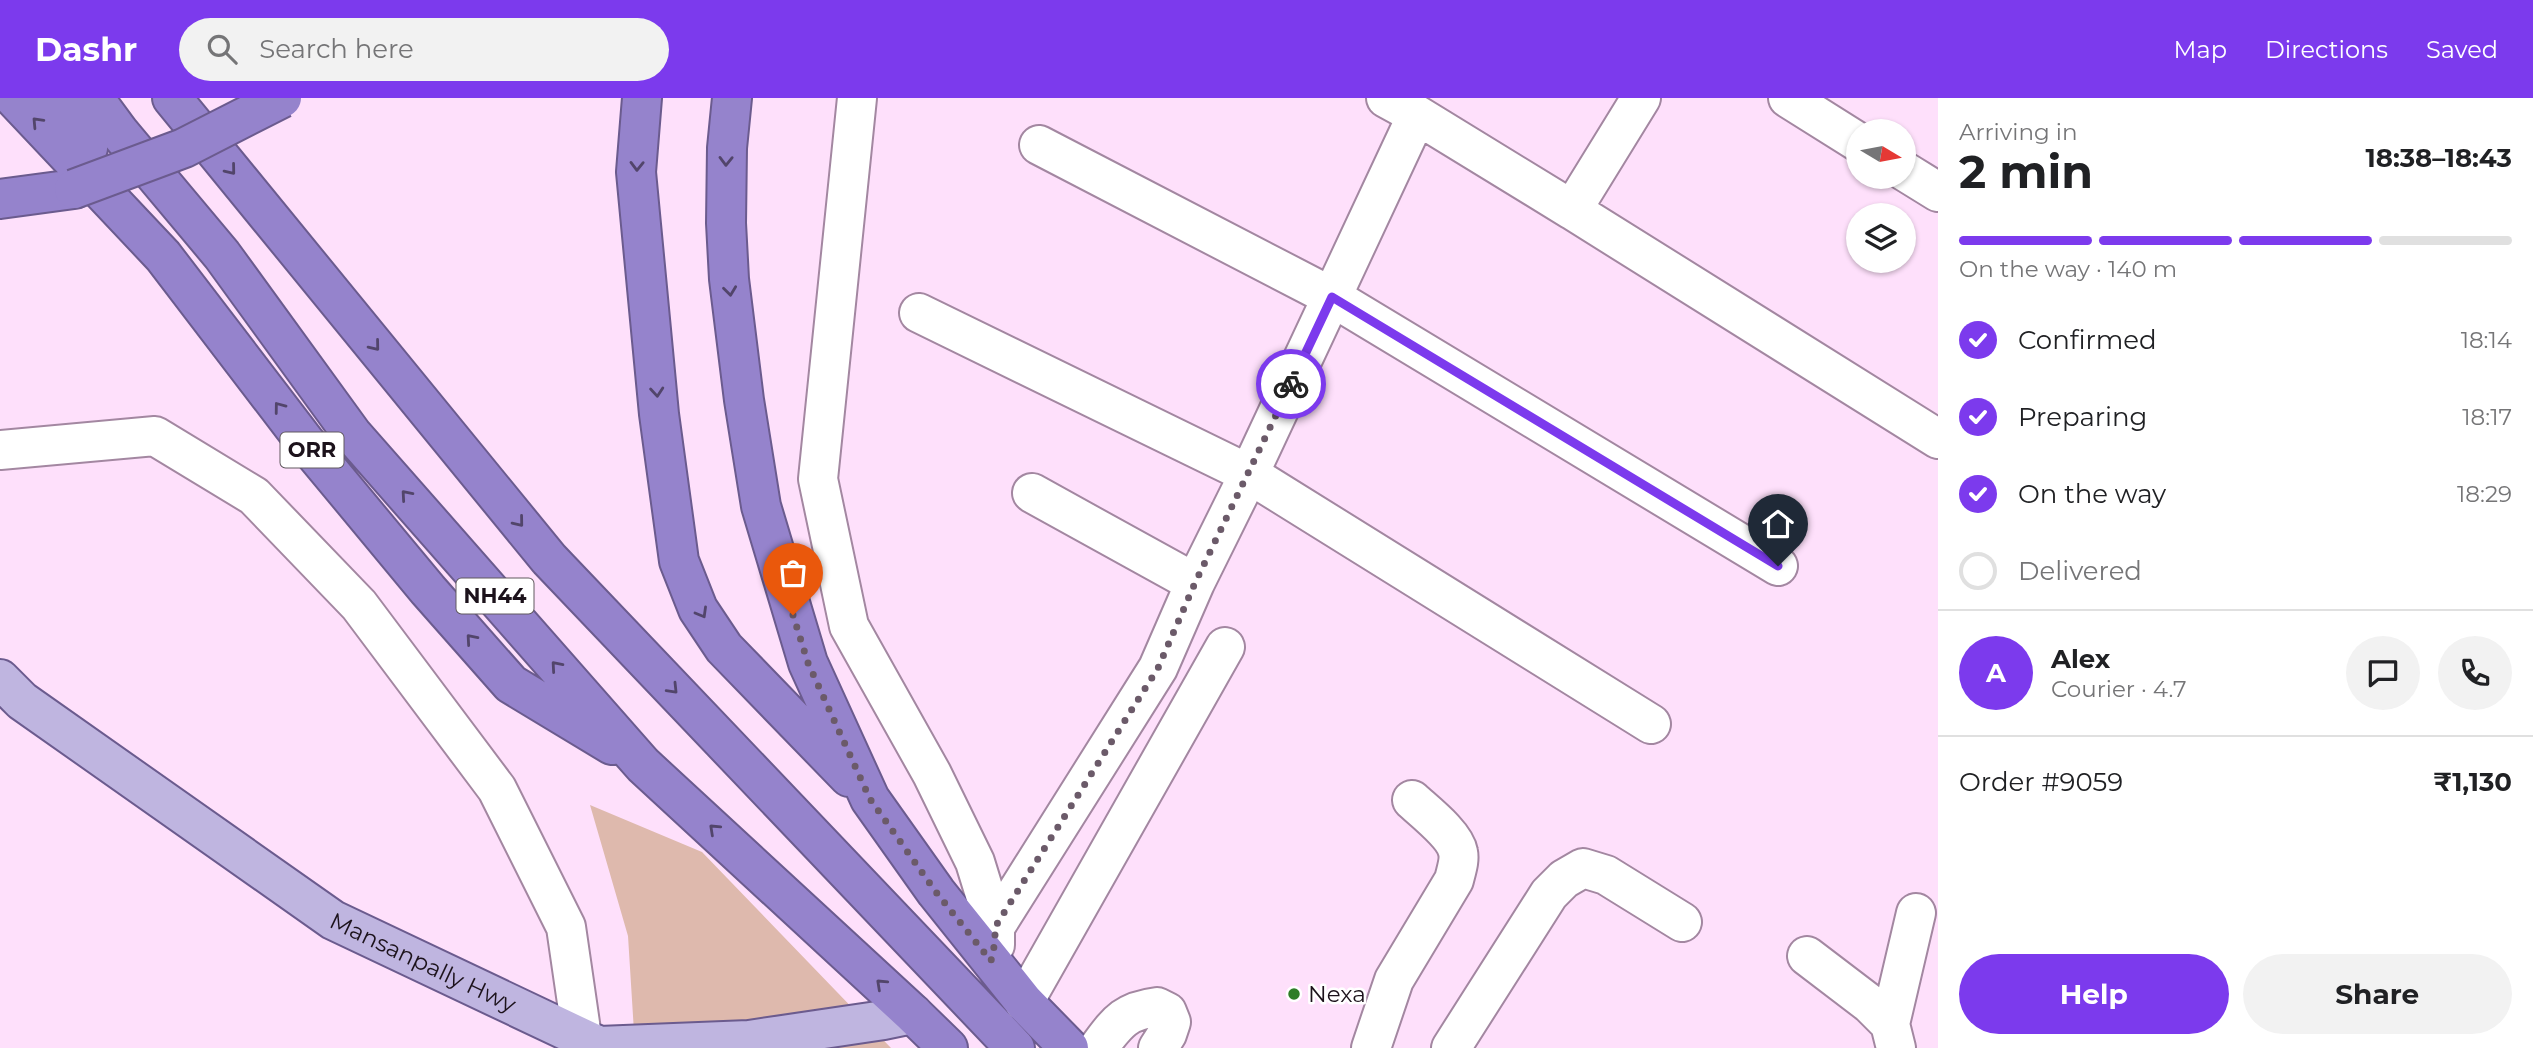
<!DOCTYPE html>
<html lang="en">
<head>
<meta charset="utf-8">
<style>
  :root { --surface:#fff; --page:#f2f2f2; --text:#202124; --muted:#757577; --line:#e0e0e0; --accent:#7c3aed }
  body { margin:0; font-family:Montserrat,sans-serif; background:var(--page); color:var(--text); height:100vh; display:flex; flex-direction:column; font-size:26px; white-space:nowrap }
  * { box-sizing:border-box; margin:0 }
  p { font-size:23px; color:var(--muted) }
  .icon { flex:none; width:38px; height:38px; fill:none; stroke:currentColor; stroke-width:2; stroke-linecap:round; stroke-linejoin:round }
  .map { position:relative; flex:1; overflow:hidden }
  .sheet { display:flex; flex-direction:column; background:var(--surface); width:595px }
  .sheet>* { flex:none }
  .needle { width:46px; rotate:100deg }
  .tools { position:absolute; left:1846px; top:21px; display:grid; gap:14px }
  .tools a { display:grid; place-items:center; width:70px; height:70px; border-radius:50%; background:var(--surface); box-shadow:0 2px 5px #0004; font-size:35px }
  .pin { position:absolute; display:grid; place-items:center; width:60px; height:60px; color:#fff; margin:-72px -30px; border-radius:50% 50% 50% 0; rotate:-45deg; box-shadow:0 0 7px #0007 }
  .pin .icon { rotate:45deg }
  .courier { position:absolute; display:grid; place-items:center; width:70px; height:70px; margin:-35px; border:5px solid #7c3aed; border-radius:50%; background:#fff; color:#222; box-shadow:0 2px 9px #0007 }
  .summary em { font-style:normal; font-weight:700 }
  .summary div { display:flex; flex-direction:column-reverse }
  .summary { display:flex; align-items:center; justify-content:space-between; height:119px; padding:0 21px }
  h1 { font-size:46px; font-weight:700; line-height:52px }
  .bar { display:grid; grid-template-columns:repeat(4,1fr); gap:10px 7px; align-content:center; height:84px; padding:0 21px }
  .bar i { height:9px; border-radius:5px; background:var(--line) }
  .bar .on { background:var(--accent) }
  .bar p { grid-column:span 4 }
  .line { display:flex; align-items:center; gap:18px; padding:0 21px; border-top:2px solid var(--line) }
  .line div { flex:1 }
  .round { display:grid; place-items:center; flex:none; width:74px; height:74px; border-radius:37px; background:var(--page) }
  ol { padding:0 21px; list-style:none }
  li { display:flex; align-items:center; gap:21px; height:77px }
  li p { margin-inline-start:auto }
  li .icon { padding:7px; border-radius:50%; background:var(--accent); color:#fff; stroke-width:4 }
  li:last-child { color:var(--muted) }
  li i { width:38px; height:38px; border:4px solid var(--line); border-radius:50% }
  .button { display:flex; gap:14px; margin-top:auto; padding:14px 21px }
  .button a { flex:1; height:80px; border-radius:42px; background:var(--accent); color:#fff; font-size:28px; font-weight:700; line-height:80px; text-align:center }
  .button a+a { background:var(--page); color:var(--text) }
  header { display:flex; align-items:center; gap:42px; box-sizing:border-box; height:98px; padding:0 35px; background:var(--accent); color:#fff }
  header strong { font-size:33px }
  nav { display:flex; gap:38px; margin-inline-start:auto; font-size:24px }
  .search { width:490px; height:63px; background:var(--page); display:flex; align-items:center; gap:18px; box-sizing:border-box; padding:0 24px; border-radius:38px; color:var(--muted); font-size:26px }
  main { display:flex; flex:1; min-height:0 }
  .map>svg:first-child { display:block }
  .green { fill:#deb9ad }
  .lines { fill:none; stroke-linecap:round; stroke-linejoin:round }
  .minor-casing { stroke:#a387a1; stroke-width:42 }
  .major-casing { stroke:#6b5b8e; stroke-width:42 }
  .highway-casing { stroke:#6b5b8e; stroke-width:42 }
  .minor { stroke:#fff; stroke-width:38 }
  .major { stroke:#bfb5e0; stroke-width:38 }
  .highway { stroke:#9583cc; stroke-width:38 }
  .highway-bridge-casing { stroke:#6b5b8e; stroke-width:42; stroke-linecap:butt }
  .highway-bridge { stroke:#9583cc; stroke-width:38 }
  .oneway { stroke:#52456b }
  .done { stroke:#6b5a69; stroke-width:7; stroke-dasharray:0 12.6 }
  .route { stroke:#7c3aed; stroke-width:9 }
  .poi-dot { fill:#2e7d27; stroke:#fff; stroke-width:2.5 }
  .labels { text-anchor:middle; stroke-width:5; stroke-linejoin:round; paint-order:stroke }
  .shield { fill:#fff; stroke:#60595f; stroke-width:2 }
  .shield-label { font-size:21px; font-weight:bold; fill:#1c121b }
  .street-label { font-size:23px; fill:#1c121b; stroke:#fff }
  .poi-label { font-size:23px; fill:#1c121b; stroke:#fff; text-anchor:start }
</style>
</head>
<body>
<header>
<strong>Dashr</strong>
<div class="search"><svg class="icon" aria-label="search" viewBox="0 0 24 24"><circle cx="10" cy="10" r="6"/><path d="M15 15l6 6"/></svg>Search here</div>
<nav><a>Map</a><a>Directions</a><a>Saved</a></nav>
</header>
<main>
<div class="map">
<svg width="1938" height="950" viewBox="0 0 1938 950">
  <rect width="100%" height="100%" fill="#fee0fb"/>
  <path class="green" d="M590,707L702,754L891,950H635L628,838Z"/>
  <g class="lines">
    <defs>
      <path id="minor" d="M857,0L818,381L849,528L932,676L975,764L995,829V847
        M1386,0L1417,17
        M1788,0L1858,44
        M1039,47L1332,199L1778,468
        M1904,73L1938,94
        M1572,112L1938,341
        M919,215L1249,376L1651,626
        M0,352L155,338L254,398L359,507L497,691L566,829L582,939
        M1032,395L1195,485
        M995,829L1158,570L1195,485L1249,376L1417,17L1572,112L1641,0
        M1807,858L1870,906L1890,926L1896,950
        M1024,904L1225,549
        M1890,926L1916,815
        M1098,950C1117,925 1124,913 1157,909L1167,914L1171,924L1167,936L1158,950
        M1371,950L1394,882L1454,782C1456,773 1460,763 1458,754C1455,737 1425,714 1412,702
        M1451,950L1549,796L1564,781L1583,770L1606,777L1682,824"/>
      <g id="major">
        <path id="s1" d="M0,581L22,603L333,822L599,948L749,942L884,922L913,916"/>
      </g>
      <path id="highway" d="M14,0L163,158L306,345L428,492L511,586L612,647
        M53,0L88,50
        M94,0L119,34L222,157L352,336L643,667L913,916L948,950
        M172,0L549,461L1015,950
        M642,0L636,74L659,316L679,463L698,511L724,550L849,679
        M732,0L727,50L726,125L729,181L744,302L761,408L808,565L870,701L936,794L1024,904L1069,950
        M0,101L74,91"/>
    </defs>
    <use href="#minor" class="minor-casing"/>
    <use href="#major" class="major-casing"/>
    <use href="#highway" class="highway-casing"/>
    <use href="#minor" class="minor"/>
    <use href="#major" class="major"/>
    <use href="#highway" class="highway"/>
    <defs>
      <path id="highway-bridge" d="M74,91L184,50L282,0"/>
    </defs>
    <use href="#highway-bridge" class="highway-bridge-casing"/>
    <use href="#highway-bridge" class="highway-bridge"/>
  </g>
  <defs><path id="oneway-chevron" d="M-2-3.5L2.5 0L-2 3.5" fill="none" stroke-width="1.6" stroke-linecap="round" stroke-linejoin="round" transform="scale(1.75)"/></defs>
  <g class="oneway">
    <use href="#oneway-chevron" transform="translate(37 24) rotate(-133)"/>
    <use href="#oneway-chevron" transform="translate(726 63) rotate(91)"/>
    <use href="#oneway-chevron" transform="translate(637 68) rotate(91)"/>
    <use href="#oneway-chevron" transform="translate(231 72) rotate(51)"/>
    <use href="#oneway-chevron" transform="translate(730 193) rotate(83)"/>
    <use href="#oneway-chevron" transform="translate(375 248) rotate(51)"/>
    <use href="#oneway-chevron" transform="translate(657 294) rotate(85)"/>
    <use href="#oneway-chevron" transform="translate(279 309) rotate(-127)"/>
    <use href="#oneway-chevron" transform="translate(406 397) rotate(-131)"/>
    <use href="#oneway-chevron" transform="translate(519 424) rotate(51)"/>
    <use href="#oneway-chevron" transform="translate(702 515) rotate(60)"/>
    <use href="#oneway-chevron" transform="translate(471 541) rotate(-131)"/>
    <use href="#oneway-chevron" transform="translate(556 568) rotate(-131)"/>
    <use href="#oneway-chevron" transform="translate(673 591) rotate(46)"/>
    <use href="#oneway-chevron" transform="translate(714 731) rotate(-137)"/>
    <use href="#oneway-chevron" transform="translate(881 886) rotate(-137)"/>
  </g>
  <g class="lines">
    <path class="done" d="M793,517L808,565L870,701L936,794L991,863L995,844V829L1158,570L1195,485L1291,286"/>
    <path class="route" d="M1291,286L1332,199L1778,468"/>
  </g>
  <circle class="poi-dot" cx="1294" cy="896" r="7"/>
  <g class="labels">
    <g class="shield">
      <rect x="280.5" y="334.5" width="63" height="35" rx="5"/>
      <rect x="456.5" y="480.5" width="77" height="35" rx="5"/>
    </g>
    <g class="shield-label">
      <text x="312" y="359">ORR</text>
      <text x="495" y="505">NH44</text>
    </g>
    <g class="street-label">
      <text dy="8" stroke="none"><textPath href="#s1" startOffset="511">Mansanpally Hwy</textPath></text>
    </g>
    <g class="poi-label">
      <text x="1308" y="904">Nexa</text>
    </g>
  </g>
</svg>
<div class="tools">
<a><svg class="needle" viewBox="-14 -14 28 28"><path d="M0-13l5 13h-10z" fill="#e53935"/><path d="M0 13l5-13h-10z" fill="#757577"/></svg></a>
<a><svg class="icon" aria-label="layers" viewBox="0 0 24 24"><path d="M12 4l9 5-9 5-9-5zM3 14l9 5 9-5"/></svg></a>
</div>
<div class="pin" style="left:793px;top:517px;background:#ea580c"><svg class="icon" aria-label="bag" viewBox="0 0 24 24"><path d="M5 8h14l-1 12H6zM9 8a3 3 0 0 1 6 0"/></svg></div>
<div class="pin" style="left:1778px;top:468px;background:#1f2937"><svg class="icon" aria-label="home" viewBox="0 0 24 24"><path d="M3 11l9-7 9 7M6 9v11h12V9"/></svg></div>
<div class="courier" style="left:1291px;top:286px"><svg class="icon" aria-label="bike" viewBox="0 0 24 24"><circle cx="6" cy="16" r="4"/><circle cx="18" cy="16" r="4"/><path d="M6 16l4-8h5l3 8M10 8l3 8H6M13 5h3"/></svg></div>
</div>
<section class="sheet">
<div class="summary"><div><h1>2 min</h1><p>Arriving in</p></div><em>18:38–18:43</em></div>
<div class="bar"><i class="on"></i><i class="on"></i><i class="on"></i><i></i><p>On the way · 140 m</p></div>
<ol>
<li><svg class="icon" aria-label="check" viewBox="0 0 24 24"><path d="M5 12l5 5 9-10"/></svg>Confirmed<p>18:14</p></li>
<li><svg class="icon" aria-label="check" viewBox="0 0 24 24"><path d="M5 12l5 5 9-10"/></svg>Preparing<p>18:17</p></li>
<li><svg class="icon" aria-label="check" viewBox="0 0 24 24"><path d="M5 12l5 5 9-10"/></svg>On the way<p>18:29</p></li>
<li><i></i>Delivered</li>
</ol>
<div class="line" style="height:126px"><b class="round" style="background:var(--accent);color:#fff">A</b><div><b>Alex</b><p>Courier · 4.7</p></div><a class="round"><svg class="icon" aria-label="chat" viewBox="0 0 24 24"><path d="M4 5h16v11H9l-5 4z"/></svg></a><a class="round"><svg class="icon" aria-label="phone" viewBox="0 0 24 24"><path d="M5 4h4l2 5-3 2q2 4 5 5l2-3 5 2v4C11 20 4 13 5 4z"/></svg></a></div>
<div class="line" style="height:91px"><div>Order #9059</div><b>₹1,130</b></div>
<div class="button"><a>Help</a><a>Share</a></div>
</section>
</main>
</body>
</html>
